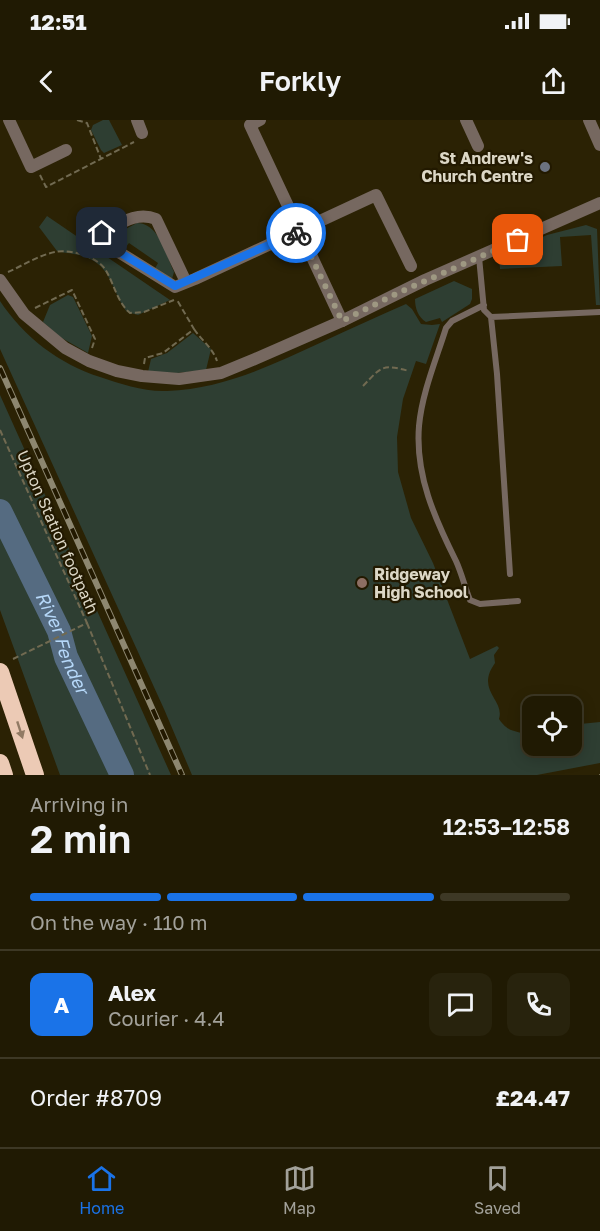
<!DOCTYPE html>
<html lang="en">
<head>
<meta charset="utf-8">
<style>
  :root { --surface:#201a03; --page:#28230d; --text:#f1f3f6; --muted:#a2a19a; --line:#3d3825; --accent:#1a73e8 }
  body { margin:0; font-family:"Golos Text",sans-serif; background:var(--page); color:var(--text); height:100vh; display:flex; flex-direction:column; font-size:22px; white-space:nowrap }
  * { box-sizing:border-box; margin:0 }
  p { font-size:20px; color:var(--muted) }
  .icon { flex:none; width:33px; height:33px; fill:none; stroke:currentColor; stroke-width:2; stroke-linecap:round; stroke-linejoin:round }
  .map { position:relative; height:655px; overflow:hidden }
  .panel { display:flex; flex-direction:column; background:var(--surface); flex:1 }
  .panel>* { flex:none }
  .controls { position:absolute; left:522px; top:576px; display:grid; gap:12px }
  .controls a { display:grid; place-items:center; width:60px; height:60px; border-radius:12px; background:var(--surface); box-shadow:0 3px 15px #0003,0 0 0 2px var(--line); font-size:30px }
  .pin { position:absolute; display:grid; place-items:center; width:51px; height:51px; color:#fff; margin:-26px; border-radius:12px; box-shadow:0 3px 9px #0006 }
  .courier { position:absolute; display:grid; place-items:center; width:60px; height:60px; margin:-30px; border:4px solid #1a73e8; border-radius:50%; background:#fff; color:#222; box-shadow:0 2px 8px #0007 }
  .summary em { font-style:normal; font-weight:600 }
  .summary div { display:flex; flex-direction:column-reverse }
  .summary { display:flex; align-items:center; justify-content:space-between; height:102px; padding:0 30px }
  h1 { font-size:39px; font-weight:600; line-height:45px }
  .bar { display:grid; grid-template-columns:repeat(4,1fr); gap:9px 6px; align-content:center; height:72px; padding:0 30px }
  .bar i { height:8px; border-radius:4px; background:var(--line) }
  .bar .selected { background:var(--accent) }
  .bar p { grid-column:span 4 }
  .line { display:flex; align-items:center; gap:15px; padding:0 30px; border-top:2px solid var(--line) }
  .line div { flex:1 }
  .round { display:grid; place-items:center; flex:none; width:63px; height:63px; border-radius:12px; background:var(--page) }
  .status { display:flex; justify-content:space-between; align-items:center; height:42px; padding:0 30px; background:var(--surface); direction:ltr }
  .status svg { height:16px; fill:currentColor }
  header { display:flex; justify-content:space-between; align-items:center; height:78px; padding:0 30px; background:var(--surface); font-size:27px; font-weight:600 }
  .menu { display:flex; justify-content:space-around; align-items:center; height:84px; border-top:2px solid var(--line); background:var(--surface); font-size:16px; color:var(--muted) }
  .menu a { display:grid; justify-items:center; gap:3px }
  .menu .selected { color:var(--accent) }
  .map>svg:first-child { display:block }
  .green { fill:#2e3e32 }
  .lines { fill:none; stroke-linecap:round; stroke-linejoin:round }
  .river { stroke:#556b81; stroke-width:24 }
  .path { stroke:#716a51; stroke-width:2; stroke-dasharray:6 3; stroke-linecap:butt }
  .service { stroke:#766860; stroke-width:6 }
  .minor { stroke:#766860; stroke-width:12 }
  .tertiary { stroke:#766860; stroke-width:12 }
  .motorway { stroke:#eccab5; stroke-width:18 }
  .rail-casing { stroke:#8d8770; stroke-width:6 }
  .rail { stroke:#221900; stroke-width:4; stroke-dasharray:11; stroke-linecap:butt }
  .oneway { fill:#917a64 }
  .done { stroke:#9e9882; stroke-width:6; stroke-dasharray:0 10.8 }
  .route { stroke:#1a73e8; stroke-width:8 }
  .worship-dot { fill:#6b7280; stroke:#221900; stroke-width:2 }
  .education-dot { fill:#8d6e63; stroke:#221900; stroke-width:2 }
  .labels { text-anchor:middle; stroke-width:4.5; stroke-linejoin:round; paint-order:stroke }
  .poi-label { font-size:16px; font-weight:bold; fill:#dcd7c6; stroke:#221900; text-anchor:end }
  .street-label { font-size:16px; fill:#dcd7c6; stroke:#221900 }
  .water-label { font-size:18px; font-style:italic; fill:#b6d8f9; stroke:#221900 }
</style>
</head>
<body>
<div class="status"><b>12:51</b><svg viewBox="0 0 49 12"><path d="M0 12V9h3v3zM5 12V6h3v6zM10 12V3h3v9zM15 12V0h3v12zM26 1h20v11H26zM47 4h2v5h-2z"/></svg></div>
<header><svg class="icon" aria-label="back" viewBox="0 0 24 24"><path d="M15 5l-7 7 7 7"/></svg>Forkly<svg class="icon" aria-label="share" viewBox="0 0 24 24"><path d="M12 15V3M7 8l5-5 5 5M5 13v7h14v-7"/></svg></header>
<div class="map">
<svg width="600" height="655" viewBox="0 0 600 655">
  <rect width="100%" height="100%" fill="#2b2204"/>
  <path class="green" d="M103,0H109L122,25L104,33L101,30L91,10L93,5Z
    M47,96L170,180L138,195L127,192C113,174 112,149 90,139C79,133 68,134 57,131L39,107Z
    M137,103C159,103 166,135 174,152L172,159L153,152L158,143L129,123L123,131L114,124L116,114Z
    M586,105L597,109L600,185H596L591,115L560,117L562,146L500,149L499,137L547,115Z
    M454,161L472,169V179L470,184L442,202L440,198L426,202C418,197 415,188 415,179Z
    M68,175L73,177L92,216L88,233L60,217L43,202L50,185Z
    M0,181C24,217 59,244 100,257C121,264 144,272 167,271C223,269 272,245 322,222C350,209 378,196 406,184L412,189L421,204L432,205L440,204L426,244L416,241L403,279L397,317L398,352L411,398L433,443L470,539L497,526L499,528L494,535L495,543C475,571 505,579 499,599C510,615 515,608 531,617L534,627L552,632L560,626H572V615L580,604L600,602V643L537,655H192L164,589L0,229Z
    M193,213L211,229L206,250L177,253L148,252L151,239L167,233Z
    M0,275L171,655H60L0,490Z"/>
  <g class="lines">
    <path class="river" id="s1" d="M0,391L59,511L66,537L122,655"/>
    <path class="path" d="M77,0L87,3L101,39
      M40,55L46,67L134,22
      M8,152C22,146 39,135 55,132C70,129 96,136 105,149C114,163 117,182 130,193L144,192L174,180
      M35,188L72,170L95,219L92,228
      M194,209C202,221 212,227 217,241
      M144,244L145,238L163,233L194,209L177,180
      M363,266C382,246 382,244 409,251
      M0,310L87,503L11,540
      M87,503L150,655
      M599,655H600"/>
    <path class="service" d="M479,137L484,190L491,197L600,192
      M484,185L452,201L446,208C436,240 422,273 419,306C415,355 435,399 456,441C462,454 465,468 470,480L480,484L518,481
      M491,197L497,254L510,454"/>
    <path class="minor" d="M9,0L31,47L66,30
      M137,0L142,13
      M260,0L250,5L342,201
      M466,0L478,26
      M589,0L600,25
      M186,162L156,99C136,91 120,104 102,113L100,117L101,121L175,167L195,159L376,75L411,146"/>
    <path class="tertiary" d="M0,160L24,194L65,228L89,241L117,251L142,256L179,259L221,253L255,239L342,201L425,160L600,83"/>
    <path class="motorway" d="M0,552L35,655
      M0,643L4,655"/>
    <defs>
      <path id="rail" d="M0,248L182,655"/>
    </defs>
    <use href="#rail" class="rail-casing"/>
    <use href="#rail" class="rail"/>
  </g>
  <defs><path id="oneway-solid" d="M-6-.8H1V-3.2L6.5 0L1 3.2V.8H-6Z" transform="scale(1.5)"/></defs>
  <use class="oneway" href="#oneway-solid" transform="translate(20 610) rotate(72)"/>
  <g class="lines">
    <path class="done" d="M296,113L299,111L342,201L398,173L518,120"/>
    <path class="route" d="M102,113L99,117L101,121L175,166L296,113"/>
  </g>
  <circle class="worship-dot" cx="545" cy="47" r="6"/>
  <circle class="education-dot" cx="362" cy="463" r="6"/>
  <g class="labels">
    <g class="poi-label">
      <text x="533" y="44">St Andrew's<tspan x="533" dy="18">Church Centre</tspan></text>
      <text x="374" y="460" text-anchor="start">Ridgeway<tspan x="374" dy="18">High School</tspan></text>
    </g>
    <g class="street-label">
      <text transform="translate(58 412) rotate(66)" y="6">Upton Station footpath</text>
    </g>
    <g class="water-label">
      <text dy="6" stroke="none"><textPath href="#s1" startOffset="146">River Fender</textPath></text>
    </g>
  </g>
</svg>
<div class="controls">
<a><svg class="icon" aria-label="locate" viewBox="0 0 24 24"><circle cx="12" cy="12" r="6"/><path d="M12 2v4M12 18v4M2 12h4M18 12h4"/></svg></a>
</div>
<div class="pin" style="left:518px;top:120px;background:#ea580c"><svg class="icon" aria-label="bag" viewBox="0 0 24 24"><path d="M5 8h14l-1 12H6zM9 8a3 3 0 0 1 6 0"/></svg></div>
<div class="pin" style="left:102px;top:113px;background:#1f2937"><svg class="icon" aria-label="home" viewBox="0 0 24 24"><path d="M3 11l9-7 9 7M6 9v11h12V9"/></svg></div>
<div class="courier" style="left:296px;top:113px"><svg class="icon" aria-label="bike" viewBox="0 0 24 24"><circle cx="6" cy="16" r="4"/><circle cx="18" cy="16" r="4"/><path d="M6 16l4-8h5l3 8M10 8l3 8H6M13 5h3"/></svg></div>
</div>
<section class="panel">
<div class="summary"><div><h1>2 min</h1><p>Arriving in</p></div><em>12:53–12:58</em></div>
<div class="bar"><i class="selected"></i><i class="selected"></i><i class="selected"></i><i></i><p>On the way · 110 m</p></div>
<div class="line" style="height:108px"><b class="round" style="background:var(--accent);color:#fff">A</b><div><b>Alex</b><p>Courier · 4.4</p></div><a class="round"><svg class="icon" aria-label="chat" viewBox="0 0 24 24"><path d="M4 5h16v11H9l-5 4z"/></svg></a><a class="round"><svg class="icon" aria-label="phone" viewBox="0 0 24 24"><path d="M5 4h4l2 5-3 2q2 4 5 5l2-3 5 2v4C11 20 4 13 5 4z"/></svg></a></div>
<div class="line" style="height:78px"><div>Order #8709</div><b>£24.47</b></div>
</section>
<nav class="menu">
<a class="selected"><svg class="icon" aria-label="home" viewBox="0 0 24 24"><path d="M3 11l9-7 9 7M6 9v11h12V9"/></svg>Home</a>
<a><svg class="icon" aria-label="map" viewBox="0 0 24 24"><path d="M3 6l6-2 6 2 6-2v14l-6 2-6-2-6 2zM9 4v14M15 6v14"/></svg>Map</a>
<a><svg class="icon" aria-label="saved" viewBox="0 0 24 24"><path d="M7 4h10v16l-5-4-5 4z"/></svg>Saved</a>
</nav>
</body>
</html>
